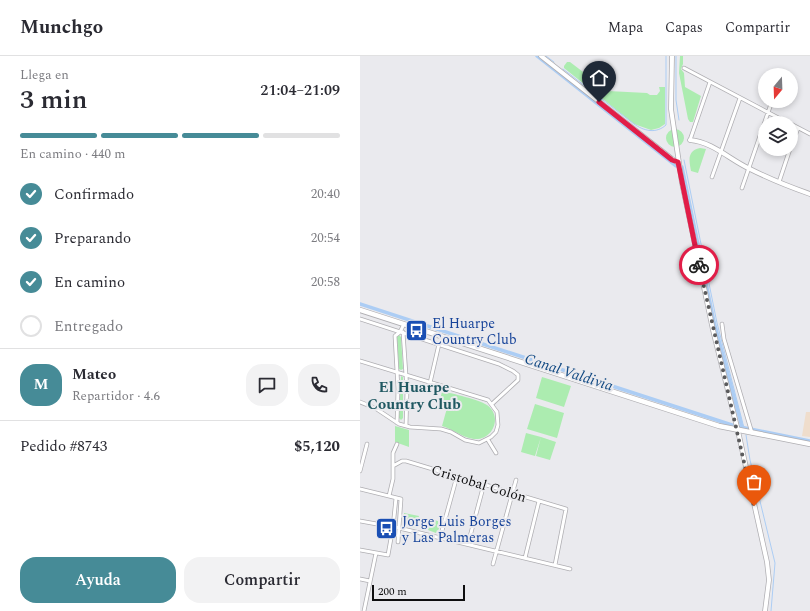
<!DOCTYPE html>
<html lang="es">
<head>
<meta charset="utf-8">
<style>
  :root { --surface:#fff; --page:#f2f2f3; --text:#2b2b33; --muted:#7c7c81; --line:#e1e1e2; --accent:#468b97 }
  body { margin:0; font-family:Spectral,serif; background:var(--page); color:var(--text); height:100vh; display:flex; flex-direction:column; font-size:15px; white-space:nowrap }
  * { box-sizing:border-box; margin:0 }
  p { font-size:13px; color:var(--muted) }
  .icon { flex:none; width:22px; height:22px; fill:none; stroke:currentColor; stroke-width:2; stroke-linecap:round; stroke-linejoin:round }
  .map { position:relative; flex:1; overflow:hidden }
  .details { display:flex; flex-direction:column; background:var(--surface); width:360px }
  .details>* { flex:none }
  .needle { width:26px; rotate:199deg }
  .controls { position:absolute; left:398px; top:12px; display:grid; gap:8px }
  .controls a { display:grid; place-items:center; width:40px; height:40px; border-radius:50%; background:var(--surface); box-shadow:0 2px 6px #0003; font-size:20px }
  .scale { position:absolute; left:12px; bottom:10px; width:93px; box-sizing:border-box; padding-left:4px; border:2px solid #0e0e0f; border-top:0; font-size:11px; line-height:14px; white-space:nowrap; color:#0e0e0f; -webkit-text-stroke:3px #eaeaee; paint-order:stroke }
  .pin { position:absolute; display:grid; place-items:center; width:34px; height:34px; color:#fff; margin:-41px -17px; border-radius:50% 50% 50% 0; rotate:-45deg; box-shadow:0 0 4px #0007 }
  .pin .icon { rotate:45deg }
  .courier { position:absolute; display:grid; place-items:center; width:40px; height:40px; margin:-20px; border:3px solid #e11d48; border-radius:50%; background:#fff; color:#222; box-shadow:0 1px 5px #0007 }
  .summary em { font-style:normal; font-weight:600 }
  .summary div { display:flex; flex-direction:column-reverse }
  .summary { display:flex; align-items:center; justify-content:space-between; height:68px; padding:0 20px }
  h1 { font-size:26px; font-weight:600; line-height:30px }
  .bar { display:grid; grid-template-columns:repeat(4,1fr); gap:6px 4px; align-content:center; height:48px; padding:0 20px }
  .bar i { height:5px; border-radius:3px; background:var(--line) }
  .bar .selected { background:var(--accent) }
  .bar p { grid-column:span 4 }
  .line { display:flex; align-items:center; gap:10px; padding:0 20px; border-top:1px solid var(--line) }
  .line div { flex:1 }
  .round { display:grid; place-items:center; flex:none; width:42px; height:42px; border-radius:16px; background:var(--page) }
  ol { padding:0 20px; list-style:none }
  li { display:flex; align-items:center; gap:12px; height:44px }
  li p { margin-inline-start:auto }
  li .icon { padding:4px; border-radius:50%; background:var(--accent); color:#fff; stroke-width:4 }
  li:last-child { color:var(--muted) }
  li i { width:22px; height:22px; border:2px solid var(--line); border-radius:50% }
  .button { display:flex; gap:8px; margin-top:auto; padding:8px 20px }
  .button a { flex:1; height:46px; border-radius:16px; background:var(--accent); color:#fff; font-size:16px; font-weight:600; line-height:46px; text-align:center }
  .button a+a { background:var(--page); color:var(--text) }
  header { display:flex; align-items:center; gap:24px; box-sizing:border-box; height:56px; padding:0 20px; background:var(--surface); border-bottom:1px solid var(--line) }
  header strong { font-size:19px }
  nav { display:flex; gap:22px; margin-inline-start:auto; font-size:14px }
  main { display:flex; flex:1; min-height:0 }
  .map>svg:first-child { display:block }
  .commercial { fill:#efddcc }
  .green { fill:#acecb0 }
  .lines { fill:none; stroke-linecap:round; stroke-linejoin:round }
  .stream { stroke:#accdf4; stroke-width:1 }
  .canal { stroke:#accdf4; stroke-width:3.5 }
  .street-casing { stroke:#afaeb2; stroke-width:4.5 }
  .secondary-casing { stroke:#afaeb2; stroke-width:5.5 }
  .primary-casing { stroke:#afaeb2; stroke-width:6 }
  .street { stroke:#fff; stroke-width:3 }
  .secondary { stroke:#fff; stroke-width:4 }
  .primary { stroke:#fff; stroke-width:4.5 }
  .done { stroke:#5b5b5d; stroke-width:4; stroke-dasharray:0 7.2 }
  .route { stroke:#e11d48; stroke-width:5 }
  .labels { text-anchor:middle; stroke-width:4; stroke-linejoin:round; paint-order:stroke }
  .transit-label { font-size:14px; fill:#164399; stroke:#eaeaee; text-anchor:start }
  .street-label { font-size:14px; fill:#0e0e0f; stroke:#eaeaee }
  .water-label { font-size:15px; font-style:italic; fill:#104882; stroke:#eaeaee }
  .neighbourhood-label { font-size:15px; font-weight:bold; fill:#205862; stroke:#eaeaee }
</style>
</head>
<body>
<header>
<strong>Munchgo</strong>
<nav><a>Mapa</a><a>Capas</a><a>Compartir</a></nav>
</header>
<main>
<section class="details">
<div class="summary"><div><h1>3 min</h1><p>Llega en</p></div><em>21:04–21:09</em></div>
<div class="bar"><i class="selected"></i><i class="selected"></i><i class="selected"></i><i></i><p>En camino · 440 m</p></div>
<ol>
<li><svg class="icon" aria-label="check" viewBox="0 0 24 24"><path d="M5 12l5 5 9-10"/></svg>Confirmado<p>20:40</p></li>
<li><svg class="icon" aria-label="check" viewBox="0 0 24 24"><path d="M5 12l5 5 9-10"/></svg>Preparando<p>20:54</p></li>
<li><svg class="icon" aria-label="check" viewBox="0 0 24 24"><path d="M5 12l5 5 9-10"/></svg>En camino<p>20:58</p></li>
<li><i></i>Entregado</li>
</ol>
<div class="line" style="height:72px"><b class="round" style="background:var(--accent);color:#fff">M</b><div><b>Mateo</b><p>Repartidor · 4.6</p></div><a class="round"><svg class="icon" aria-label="chat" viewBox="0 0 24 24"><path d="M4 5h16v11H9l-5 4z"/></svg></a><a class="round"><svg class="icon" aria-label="phone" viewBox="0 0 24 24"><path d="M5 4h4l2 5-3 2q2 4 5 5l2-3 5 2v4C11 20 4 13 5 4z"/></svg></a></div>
<div class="line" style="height:52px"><div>Pedido #8743</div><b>$5,120</b></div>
<div class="button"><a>Ayuda</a><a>Compartir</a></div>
</section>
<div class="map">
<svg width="450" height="555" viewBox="0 0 450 555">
  <rect width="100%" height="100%" fill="#eaeaee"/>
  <path class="commercial" d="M446,356H450V381L442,380Z"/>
  <path class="green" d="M320,0H323V8L321,13L324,17L325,31L341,40L333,66H330L328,63L319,17Z
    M207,6H210L248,35L287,37L290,39H297L300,35L299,31H305V68L299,72L291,74L274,68L204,12V10Z
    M306 82a9 9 0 1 1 18 0a9 9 0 1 1-18 0Z
    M340,92L346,93L338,117L331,115C329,104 327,95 340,92Z
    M39,279L41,281L43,313L41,314L39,313L37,281Z
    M41,320L43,321V362L41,364L39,362Z
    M182,321L211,330L204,351L176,342Z
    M82,335C93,338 118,343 127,349C143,360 133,385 114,383C103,382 93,373 82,370L87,352L79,350Z
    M175,348L204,357L197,382L167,373Z
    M35,370L49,374V391L35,386Z
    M166,377L181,381L175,400L161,396Z
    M181,381L196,386L190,404L176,400Z
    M44,457L59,460L56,472L45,469L44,467Z
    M71,463L81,466L78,475L76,477L68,474Z"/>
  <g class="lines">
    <path class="stream" d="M186,0L194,6
      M316,0V44L319,64
      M203,13L274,68C284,75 296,78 306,69V0
      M324,104L357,267L384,372
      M386,379L390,404L415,507L411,555"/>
    <path class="canal" d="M177,0L316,110
      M322,111L354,266L382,371
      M0,248L372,369
      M380,371L450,385"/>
    <defs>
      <path id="street" d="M324,12L428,67
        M431,68L450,78
        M330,84L350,26
        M431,91L438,72
        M352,121L380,42
        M419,126L430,93
        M382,132L412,45
        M0,263L139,308L153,315L158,319V324L132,348
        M362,268L364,283L392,377
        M43,276L47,334L46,370
        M0,305L128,344L137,356L138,369L136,376L131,381L119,387L105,384L91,376L81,373L50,371L39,368L15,352L0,346
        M70,327L79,288
        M37,367L38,333L35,280L40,276L44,268
        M128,384L136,397
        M33,410L42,405H46L206,453L195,509
        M0,415L7,388
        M0,433L41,443L38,486
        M29,440L33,423V397L37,388
        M0,465L39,472L210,513
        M80,482L97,420
        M108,488L124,428
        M0,494L28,499L33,471L36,442
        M165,502L179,445
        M133,508L156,424
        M0,523L10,525
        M4,555L16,497"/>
      <path id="secondary" d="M181,0L312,103L318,107
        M312,0L311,53L322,127L353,274L378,375L407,506L409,524L405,555
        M330,84C353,86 370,104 390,113C410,123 430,131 450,138"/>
      <path id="primary" d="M0,254L359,370L450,388"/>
    </defs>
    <use href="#street" class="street-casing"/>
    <use href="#secondary" class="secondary-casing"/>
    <use href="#primary" class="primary-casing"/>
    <use href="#street" class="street"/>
    <use href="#secondary" class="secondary"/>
    <use href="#primary" class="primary"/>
  </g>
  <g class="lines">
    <path class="done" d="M339,209L394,450"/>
    <path class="route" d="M239,46L312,104L318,106L339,209"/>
  </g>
  <defs>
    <symbol id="bus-square" viewBox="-11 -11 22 22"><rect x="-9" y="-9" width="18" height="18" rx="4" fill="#1a4fb4" stroke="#eaeaee"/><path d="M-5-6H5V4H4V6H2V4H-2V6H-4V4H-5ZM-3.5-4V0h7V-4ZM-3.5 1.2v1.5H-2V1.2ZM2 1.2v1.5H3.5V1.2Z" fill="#fff"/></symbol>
  </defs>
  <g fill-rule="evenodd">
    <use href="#bus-square" x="44" y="262" width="25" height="25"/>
    <use href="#bus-square" x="14" y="460" width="25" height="25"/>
  </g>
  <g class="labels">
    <g class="transit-label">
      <text x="72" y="272">El Huarpe<tspan x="72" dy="16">Country Club</tspan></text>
      <text x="42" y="470">Jorge Luis Borges<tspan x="42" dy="16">y Las Palmeras</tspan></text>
    </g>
    <g class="street-label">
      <text transform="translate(119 427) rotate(17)" y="5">Cristobal Colón</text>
    </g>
    <g class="water-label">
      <text transform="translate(209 316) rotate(18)" y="5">Canal Valdivia</text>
    </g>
    <g class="neighbourhood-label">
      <text x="54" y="336">El Huarpe<tspan x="54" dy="17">Country Club</tspan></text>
    </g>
  </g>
</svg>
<div class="controls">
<a><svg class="needle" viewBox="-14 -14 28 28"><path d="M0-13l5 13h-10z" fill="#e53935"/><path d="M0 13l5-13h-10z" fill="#7c7c81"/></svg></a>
<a><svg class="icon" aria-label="layers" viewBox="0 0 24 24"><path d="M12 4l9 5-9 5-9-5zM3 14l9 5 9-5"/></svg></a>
</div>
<div class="scale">200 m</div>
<div class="pin" style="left:394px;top:450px;background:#ea580c"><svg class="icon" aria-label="bag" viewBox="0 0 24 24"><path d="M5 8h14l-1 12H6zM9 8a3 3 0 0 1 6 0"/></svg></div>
<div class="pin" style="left:239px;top:46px;background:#1f2937"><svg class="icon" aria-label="home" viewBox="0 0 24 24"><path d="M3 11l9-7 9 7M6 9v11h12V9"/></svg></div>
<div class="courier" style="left:339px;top:209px"><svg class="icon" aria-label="bike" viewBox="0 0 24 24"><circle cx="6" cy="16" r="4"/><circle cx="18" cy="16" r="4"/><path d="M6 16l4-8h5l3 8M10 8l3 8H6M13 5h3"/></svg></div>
</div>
</main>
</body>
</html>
